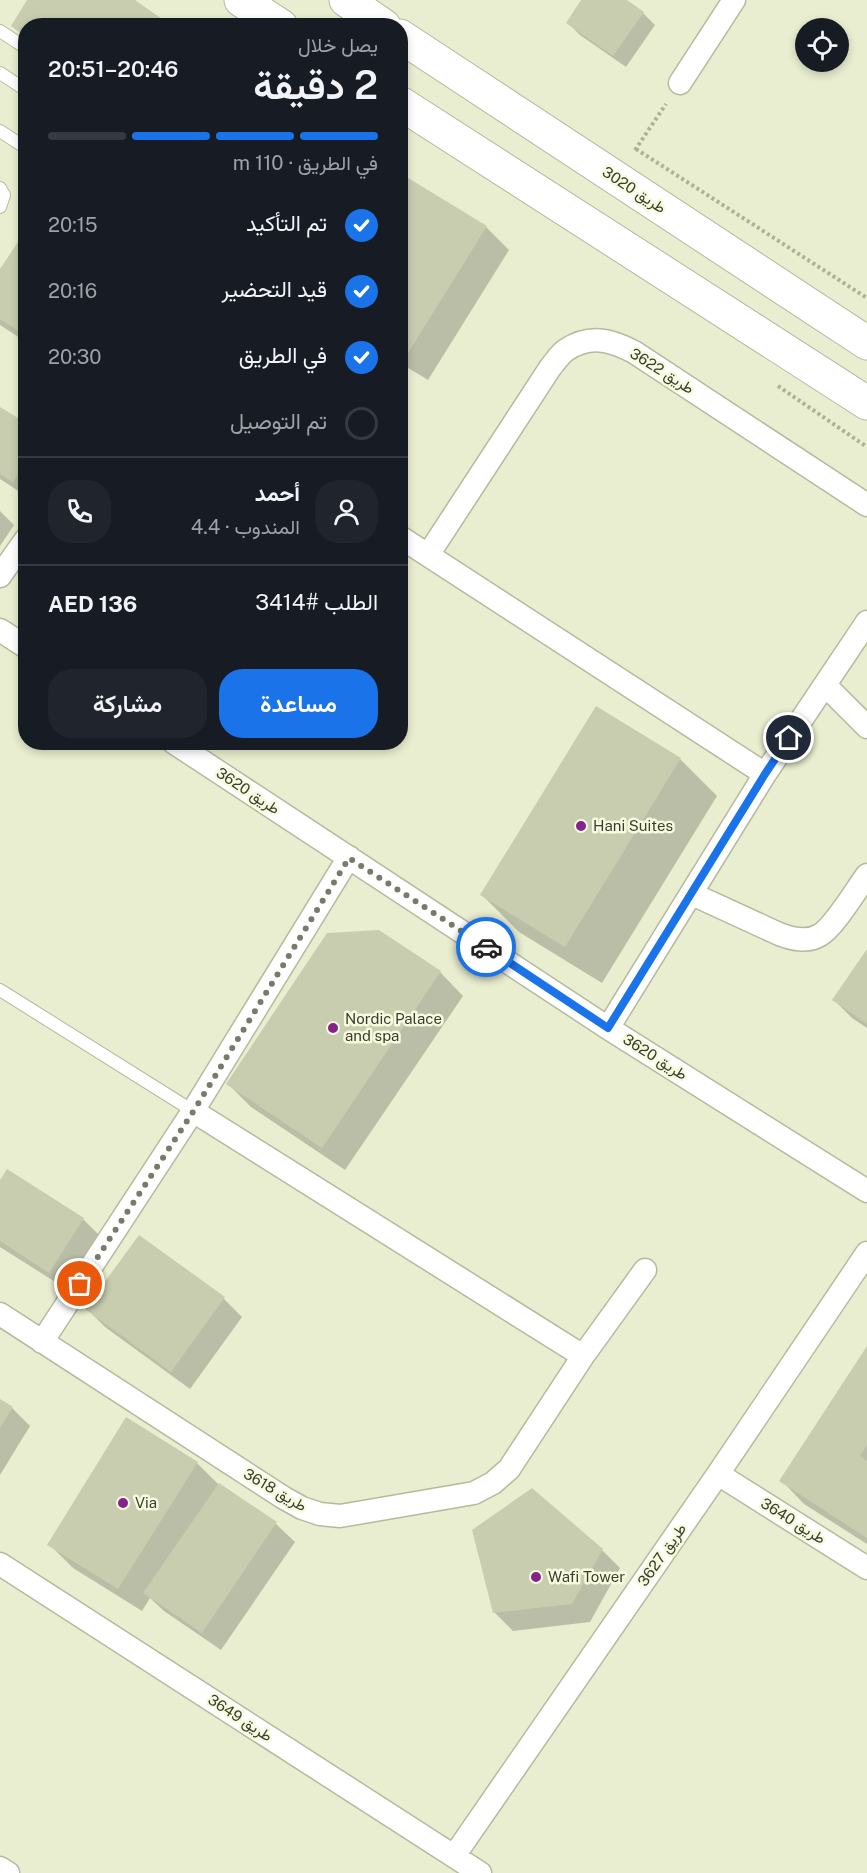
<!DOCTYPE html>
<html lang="ar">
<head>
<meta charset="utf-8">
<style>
  :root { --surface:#171b24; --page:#20242c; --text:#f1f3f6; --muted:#9ea1a6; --line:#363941; --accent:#1a73e8 }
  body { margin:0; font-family:"Public Sans",Vazirmatn,sans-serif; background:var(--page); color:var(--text); direction:rtl; height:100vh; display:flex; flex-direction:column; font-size:22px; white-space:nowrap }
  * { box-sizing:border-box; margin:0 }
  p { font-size:20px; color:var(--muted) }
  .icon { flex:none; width:33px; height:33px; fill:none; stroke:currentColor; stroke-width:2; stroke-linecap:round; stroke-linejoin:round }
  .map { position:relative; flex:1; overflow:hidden; direction:ltr }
  .sheet { position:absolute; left:18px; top:18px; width:390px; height:732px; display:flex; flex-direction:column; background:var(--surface); border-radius:24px; box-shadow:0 3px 9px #0003; direction:rtl }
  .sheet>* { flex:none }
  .controls { position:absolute; left:795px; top:18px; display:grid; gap:12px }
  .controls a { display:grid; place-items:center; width:54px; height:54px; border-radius:50%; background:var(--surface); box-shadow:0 3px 9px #0003; font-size:30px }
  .pin { position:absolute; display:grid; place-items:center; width:51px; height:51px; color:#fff; margin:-26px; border:3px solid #fff; border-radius:50%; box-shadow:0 2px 6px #0007 }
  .courier { position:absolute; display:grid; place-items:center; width:60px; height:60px; margin:-30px; border:4px solid #1a73e8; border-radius:50%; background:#fff; color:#222; box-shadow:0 2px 8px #0007 }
  .summary em { font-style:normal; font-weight:600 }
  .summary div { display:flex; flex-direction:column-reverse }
  .summary { display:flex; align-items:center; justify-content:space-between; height:102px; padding:0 30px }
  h1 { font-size:39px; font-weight:600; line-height:45px }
  .bar { display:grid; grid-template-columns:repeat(4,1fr); gap:9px 6px; align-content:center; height:72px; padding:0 30px }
  .bar i { height:8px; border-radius:4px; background:var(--line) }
  .bar .current { background:var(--accent) }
  .bar p { grid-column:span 4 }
  .line { display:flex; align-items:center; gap:15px; padding:0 30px; border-top:2px solid var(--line) }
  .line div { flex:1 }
  .round { display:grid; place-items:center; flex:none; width:63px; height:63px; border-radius:24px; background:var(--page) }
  ol { padding:0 30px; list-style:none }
  li { display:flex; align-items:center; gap:18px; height:66px }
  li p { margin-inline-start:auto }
  li .icon { padding:6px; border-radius:50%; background:var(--accent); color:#fff; stroke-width:4 }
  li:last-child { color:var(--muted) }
  li i { width:33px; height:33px; border:3px solid var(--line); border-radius:50% }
  .primary-button { display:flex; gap:12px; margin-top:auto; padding:12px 30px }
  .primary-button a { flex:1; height:69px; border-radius:24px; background:var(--accent); color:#fff; font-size:24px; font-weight:600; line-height:69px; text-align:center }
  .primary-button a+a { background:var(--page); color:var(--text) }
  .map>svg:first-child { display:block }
  .shadow { fill:#0003 }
  .building { fill:#c8cdb0 }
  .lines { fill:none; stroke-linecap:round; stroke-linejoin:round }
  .lane-casing { stroke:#b5ba9d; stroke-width:14 }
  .street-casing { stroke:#b5ba9d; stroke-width:25 }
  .secondary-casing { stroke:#b5ba9d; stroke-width:35 }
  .path { stroke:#adb199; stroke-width:4; stroke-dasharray:3 3; stroke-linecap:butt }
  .lane { stroke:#fff; stroke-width:12 }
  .street { stroke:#fff; stroke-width:22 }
  .secondary { stroke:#fff; stroke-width:33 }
  .done { stroke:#787b69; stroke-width:6; stroke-dasharray:0 10.8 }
  .route { stroke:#1a73e8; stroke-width:8 }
  .poi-dot { fill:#85228c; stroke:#f6fbdd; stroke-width:2 }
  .labels { text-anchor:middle; stroke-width:5; stroke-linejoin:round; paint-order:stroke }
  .street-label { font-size:15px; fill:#3b3d31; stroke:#f6fbdd }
  .poi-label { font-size:15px; fill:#3b3d31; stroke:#f6fbdd; text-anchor:start }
</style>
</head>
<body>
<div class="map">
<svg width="867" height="1873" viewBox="0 0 867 1873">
  <rect width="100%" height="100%" fill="#e9eed0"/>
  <path class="shadow" d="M583,0H624L643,13L655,25L626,67L580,35L568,23Z
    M400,174L486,227L509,250L428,380L400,363Z
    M26,233V342L0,325V271Z
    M0,408L26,425V496L0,479Z
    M0,511L14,525L0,546Z
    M680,759L717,796L602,983L519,932L482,895Z
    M867,952V1028L852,1018L834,1000Z
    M440,972L463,996L345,1170L251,1107L228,1084Z
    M0,1183L83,1219L101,1237L68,1290L0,1247Z
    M139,1237L224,1299L242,1317L190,1389L105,1327L87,1309Z
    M867,1349V1544L804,1504L781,1480Z
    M0,1401L12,1408L30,1426L0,1475Z
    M197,1463L219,1485L276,1524L295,1542L221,1650L164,1611L150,1598L142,1611L73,1568L49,1544Z
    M602,1550L620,1568L590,1622L513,1631L494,1612Z"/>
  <path class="building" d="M27,0H135L172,26H26V37L11,26Z
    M581,0H627L644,12L613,56L566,23Z
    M400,173L487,226L405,358L400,356Z
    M26,230V336L0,319V269Z
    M0,407L26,423V462L13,482L0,474Z
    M596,706L681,758L565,947L480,895Z
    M379,930L441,971L322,1148L226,1084L327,933Z
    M867,949V1024L832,1000Z
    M7,1169L84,1218L49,1273L0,1241V1180Z
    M139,1235L225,1297L171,1372L85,1309Z
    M867,1346V1445L860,1456L867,1461V1538L779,1481Z
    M0,1399L13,1407L0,1428Z
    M126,1417L198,1462L118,1589L47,1545Z
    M219,1483L277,1522L202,1633L143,1593Z
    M532,1488L603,1549L572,1604L493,1613L472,1530Z"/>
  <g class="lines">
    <defs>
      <path id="lane" d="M0,31L26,48
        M0,73L26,90
        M0,131L26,148
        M0,188L4,195L0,207
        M0,990L193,1111"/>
      <path id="street" d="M680,83L734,0
        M400,537L765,774
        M428,555L550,368C555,362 560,354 566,350C590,334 611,340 634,352L867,505
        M0,576L26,539
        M0,630L26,647
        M825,685L867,727
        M173,742L608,1028L867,1191
        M692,894L779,934C792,939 807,943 820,935C834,927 856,890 867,875
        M608,1028L765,774L867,622
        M193,1111L583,1356
        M0,1314L284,1498L302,1508L320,1514L340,1516L474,1493L493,1483L509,1469L583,1356L645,1270
        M42,1342L193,1111L349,857
        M718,1474L867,1568
        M0,1564L480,1873
        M454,1856L718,1474L867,1253
        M0,1868L8,1873"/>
      <path id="secondary" d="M241,0L281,26
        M346,0L384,26
        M400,36L867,343
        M400,103L867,403"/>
    </defs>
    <use href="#lane" class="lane-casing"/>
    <use href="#street" class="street-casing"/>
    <use href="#secondary" class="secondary-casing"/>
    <path class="path" d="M636,149L867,298
      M635,150L666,104
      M778,386L867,447"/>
    <use href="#lane" class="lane"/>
    <use href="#street" class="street"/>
    <use href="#secondary" class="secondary"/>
  </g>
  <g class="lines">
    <path class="done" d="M80,1284L193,1112L349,858L486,947"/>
    <path class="route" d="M486,947L608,1028L765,774L789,738"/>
  </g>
  <g class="poi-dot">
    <circle cx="581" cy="826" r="6"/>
    <circle cx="333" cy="1028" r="6"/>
    <circle cx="123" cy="1503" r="6"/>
    <circle cx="536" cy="1577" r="6"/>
  </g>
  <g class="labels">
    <g class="street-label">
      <text transform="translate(634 190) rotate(33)" y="5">طريق 3020</text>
      <text transform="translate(662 371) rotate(32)" y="5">طريق 3622</text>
      <text transform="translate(248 791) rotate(33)" y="5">طريق 3620</text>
      <text transform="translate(655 1057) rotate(32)" y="5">طريق 3620</text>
      <text transform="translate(275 1490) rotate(30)" y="5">طريق 3618</text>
      <text transform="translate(793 1521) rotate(32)" y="5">طريق 3640</text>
      <text transform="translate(662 1555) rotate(-55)" y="5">طريق 3627</text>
      <text transform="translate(240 1718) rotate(33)" y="5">طريق 3649</text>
    </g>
    <g class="poi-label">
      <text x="593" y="831">Hani Suites</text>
      <text x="345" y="1024">Nordic Palace<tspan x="345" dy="17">and spa</tspan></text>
      <text x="135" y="1508">Via</text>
      <text x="548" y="1582">Wafi Tower</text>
    </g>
  </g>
</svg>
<div class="controls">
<a><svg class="icon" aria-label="locate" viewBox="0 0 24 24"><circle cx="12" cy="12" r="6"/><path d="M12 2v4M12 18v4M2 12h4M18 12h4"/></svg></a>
</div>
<div class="pin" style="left:80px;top:1284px;background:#ea580c"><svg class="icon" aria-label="bag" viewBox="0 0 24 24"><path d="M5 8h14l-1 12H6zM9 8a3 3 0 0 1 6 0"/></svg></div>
<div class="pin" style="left:789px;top:738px;background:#1f2937"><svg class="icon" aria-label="home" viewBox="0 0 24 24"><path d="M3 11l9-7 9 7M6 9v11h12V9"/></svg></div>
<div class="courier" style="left:486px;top:947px"><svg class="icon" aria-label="car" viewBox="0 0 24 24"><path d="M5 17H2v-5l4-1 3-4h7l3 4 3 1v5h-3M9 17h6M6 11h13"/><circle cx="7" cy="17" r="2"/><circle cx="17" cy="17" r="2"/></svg></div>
<section class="sheet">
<div class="summary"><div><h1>2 دقيقة</h1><p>يصل خلال</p></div><em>20:46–20:51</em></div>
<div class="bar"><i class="current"></i><i class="current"></i><i class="current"></i><i></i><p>في الطريق · 110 m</p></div>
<ol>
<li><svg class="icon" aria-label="check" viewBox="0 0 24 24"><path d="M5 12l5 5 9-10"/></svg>تم التأكيد<p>20:15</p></li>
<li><svg class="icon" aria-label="check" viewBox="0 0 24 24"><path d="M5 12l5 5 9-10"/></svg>قيد التحضير<p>20:16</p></li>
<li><svg class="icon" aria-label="check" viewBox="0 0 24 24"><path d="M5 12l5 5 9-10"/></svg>في الطريق<p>20:30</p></li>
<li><i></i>تم التوصيل</li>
</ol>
<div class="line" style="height:108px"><a class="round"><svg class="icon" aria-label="person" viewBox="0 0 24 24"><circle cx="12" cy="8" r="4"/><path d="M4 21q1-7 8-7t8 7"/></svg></a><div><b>أحمد</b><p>المندوب · 4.4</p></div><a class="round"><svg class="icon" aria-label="phone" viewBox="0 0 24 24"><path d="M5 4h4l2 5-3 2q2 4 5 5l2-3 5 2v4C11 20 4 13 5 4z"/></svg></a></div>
<div class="line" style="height:78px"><div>الطلب #3414</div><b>AED 136</b></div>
<div class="primary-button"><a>مساعدة</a><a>مشاركة</a></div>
</section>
</div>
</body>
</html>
